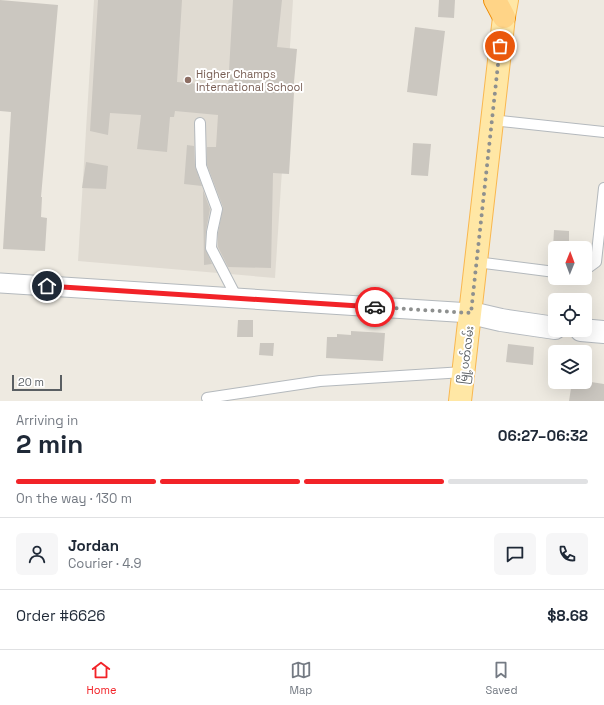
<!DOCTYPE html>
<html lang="en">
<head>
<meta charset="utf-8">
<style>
  :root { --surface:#fff; --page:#f6f6f7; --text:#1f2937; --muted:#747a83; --line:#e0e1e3; --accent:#f22328 }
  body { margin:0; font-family:"Space Grotesk","Noto Sans Myanmar",sans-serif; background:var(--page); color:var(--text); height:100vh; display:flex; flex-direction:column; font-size:15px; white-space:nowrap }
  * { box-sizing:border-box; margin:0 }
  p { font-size:13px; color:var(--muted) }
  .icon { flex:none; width:22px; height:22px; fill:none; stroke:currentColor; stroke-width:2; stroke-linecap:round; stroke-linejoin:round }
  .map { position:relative; height:401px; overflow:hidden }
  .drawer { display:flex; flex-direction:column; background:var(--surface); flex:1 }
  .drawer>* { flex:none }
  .needle { width:26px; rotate:1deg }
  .fabs { position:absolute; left:548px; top:241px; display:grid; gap:8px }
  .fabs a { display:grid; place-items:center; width:44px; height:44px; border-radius:6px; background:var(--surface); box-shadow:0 4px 16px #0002; font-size:20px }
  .scale { position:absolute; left:12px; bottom:10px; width:50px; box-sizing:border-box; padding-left:4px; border:2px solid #5a5f63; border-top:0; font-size:11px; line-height:14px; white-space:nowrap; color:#5a5f63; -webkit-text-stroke:3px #fff; paint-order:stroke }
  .pin { position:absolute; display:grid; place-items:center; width:34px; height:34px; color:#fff; margin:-17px; border:2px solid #fff; border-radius:50%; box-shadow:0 1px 4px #0007 }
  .courier { position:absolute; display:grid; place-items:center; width:40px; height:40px; margin:-20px; border:3px solid #f22328; border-radius:50%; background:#fff; color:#222; box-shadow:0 1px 5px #0007 }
  .head em { font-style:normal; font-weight:700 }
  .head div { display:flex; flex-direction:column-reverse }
  .head { display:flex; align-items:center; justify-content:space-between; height:68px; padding:0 16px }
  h1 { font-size:26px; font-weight:700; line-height:30px }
  .bar { display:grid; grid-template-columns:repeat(4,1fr); gap:6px 4px; align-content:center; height:48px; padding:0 16px }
  .bar i { height:5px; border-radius:3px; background:var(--line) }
  .bar .on { background:var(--accent) }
  .bar p { grid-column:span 4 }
  .line { display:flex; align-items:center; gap:10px; padding:0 16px; border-top:1px solid var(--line) }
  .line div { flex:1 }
  .round { display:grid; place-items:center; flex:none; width:42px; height:42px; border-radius:6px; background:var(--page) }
  .menu { display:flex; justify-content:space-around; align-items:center; height:56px; border-top:1px solid var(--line); background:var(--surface); font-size:11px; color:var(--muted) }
  .menu a { display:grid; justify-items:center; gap:2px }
  .menu .on { color:var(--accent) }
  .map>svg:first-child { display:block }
  .education { fill:#e0dbd2 }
  .building { fill:#cbc7c0 }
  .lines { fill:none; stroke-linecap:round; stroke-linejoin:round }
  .lane-casing { stroke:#b4b9bd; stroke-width:12 }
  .street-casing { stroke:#b4b9bd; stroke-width:21 }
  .secondary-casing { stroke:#b5babf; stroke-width:24 }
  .primary-casing { stroke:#f9b74f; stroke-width:24 }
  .highway-casing { stroke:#ef8b00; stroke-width:24 }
  .lane { stroke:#fff; stroke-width:10 }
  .street { stroke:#fff; stroke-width:19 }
  .secondary { stroke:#fff; stroke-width:22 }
  .primary { stroke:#ffe7a5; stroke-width:22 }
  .highway { stroke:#ffd487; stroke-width:22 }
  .done { stroke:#8e908f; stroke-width:4; stroke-dasharray:0 7.2 }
  .route { stroke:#f22328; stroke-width:5 }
  .education-dot { fill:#8d6e63; stroke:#fff; stroke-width:1.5 }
  .labels { text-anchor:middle; stroke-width:4; stroke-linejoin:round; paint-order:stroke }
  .education-label { font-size:11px; fill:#785e54; stroke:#fff; text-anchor:start }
  .street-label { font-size:11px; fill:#5a5f63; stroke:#fff }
</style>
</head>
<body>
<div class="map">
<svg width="604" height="401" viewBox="0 0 604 401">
  <rect width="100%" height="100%" fill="#eeeae1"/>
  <path class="education" d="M94,0H293L275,278L78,261Z"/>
  <path class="building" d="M0,0L58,5L41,197H42L41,217L47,218L45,251L3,249L11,112L0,111Z
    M98,0H182L177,82L200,84V88L228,89L233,0H282L277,47L297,49L293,93H294L289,174L273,173L271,268L228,267L218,247V233L223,207L207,165V147H216L218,115L175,111L174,117H170L167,152L137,149L141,115L110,113L108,135L90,131Z
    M439,0H455L454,18L438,17Z
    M415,27L445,31L437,96L407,92Z
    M413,143L431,144L428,176L411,175Z
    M187,145L194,146L195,166L202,186L184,184Z
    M86,162L108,166L106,189L82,188Z
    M203,190L210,209L206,231L205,248L212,264L204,265Z
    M554,230L569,231V248H553Z
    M238,320H253V337H237Z
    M351,331L385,333L383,361L326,358L327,337H337V334L351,335Z
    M260,343H274L273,356L259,355Z
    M508,344L534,347L533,365L506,362Z
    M572,382H591L604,384V401H569Z"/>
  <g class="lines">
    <defs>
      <path id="lane" d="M492,120L604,132
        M200,123L201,166L217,209L212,232L211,248L237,298
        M476,262L555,272
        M585,270L596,262L604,188
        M207,398L320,381L464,372"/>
      <path id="street" d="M0,283L471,313"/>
      <path id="secondary" d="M471,313L501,320L555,328
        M581,330L604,332"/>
      <path id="primary" d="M460,401L504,17L507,0"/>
      <path id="highway" d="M495,0L504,17"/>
    </defs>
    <use href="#lane" class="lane-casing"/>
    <use href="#street" class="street-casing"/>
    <use href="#secondary" class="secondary-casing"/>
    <use href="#primary" class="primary-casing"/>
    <use href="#highway" class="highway-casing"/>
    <use href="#lane" class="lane"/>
    <use href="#street" class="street"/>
    <use href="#secondary" class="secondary"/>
    <use href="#primary" class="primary"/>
    <use href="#highway" class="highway"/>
  </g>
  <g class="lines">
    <path class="done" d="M375,307L471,313L500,46"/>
    <path class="route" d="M47,286L375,307"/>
  </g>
  <circle class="education-dot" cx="188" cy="80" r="4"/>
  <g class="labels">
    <g class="education-label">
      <text x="196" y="78">Higher Champs<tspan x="196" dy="13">International School</tspan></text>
    </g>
    <g class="street-label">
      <text transform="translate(466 355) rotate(-83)" y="4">မြို့ပတ်လမ်း</text>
    </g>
  </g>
</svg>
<div class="fabs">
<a><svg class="needle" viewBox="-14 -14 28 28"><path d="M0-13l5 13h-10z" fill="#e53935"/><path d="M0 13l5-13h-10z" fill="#747a83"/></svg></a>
<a><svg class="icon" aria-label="locate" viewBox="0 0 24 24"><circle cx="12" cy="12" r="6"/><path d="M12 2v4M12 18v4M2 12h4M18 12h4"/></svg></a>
<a><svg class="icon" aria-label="layers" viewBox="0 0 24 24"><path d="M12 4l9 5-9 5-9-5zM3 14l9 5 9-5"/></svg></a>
</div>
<div class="scale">20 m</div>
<div class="pin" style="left:500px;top:46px;background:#ea580c"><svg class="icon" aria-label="bag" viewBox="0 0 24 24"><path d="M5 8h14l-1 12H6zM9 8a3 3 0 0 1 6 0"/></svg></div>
<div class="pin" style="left:47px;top:286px;background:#1f2937"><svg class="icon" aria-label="home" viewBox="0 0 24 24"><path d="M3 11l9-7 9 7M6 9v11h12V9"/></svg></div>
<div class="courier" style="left:375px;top:307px"><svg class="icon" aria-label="car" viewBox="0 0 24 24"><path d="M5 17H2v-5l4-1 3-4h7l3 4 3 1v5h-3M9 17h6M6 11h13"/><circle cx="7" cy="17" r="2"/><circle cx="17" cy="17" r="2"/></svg></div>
</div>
<section class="drawer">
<div class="head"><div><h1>2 min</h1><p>Arriving in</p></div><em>06:27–06:32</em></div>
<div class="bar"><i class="on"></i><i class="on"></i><i class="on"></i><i></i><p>On the way · 130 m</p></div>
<div class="line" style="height:72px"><a class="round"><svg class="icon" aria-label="person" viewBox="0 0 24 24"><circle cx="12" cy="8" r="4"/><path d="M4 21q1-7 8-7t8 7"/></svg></a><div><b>Jordan</b><p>Courier · 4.9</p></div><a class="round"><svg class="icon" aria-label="chat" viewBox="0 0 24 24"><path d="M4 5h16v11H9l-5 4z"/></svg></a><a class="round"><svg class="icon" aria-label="phone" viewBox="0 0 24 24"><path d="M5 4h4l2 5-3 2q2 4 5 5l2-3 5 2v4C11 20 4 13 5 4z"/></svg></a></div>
<div class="line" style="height:52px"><div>Order #6626</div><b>$8.68</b></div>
</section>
<nav class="menu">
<a class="on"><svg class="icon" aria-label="home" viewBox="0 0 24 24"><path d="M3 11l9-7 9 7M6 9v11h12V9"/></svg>Home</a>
<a><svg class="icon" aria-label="map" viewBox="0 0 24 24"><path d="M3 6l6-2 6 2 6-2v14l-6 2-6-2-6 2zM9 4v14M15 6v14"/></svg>Map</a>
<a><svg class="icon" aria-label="saved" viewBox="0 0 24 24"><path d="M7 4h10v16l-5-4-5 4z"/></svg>Saved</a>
</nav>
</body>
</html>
